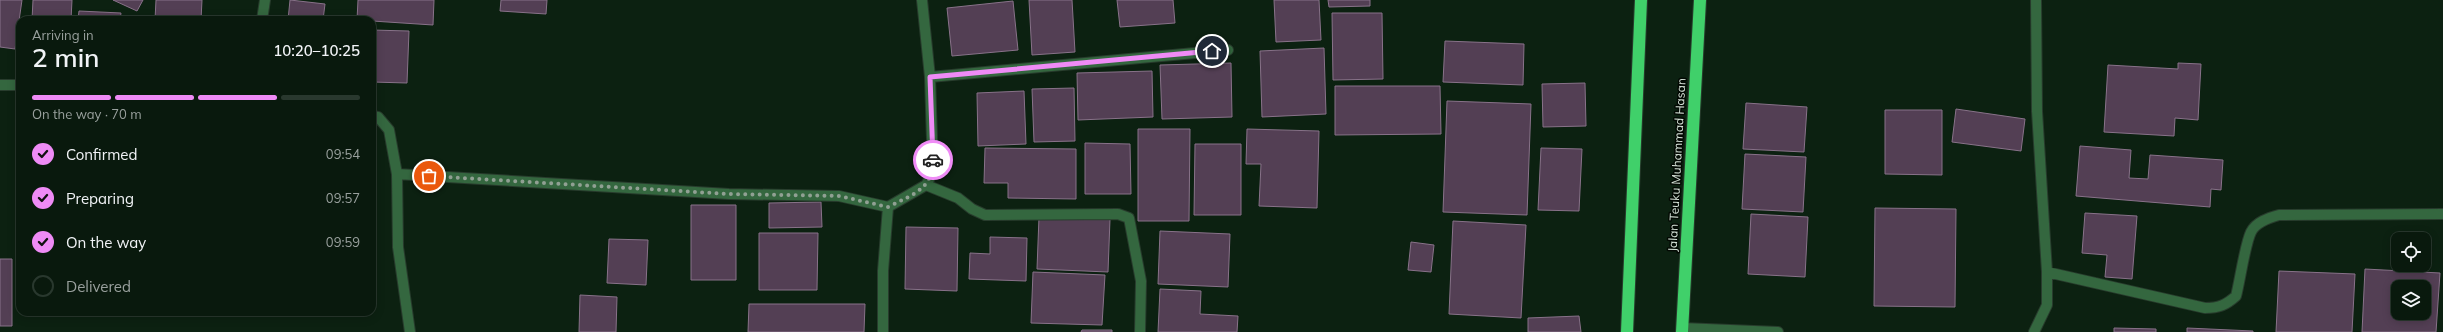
<!DOCTYPE html>
<html lang="en">
<head>
<meta charset="utf-8">
<style>
  :root { --surface:#09190d; --page:#122216; --text:#f1f3f6; --muted:#99a09d; --line:#29382e; --accent:#ef8bf6 }
  body { margin:0; font-family:Mulish,sans-serif; background:var(--page); color:var(--text); height:100vh; display:flex; flex-direction:column; font-size:15px; white-space:nowrap }
  * { box-sizing:border-box; margin:0 }
  p { font-size:13px; color:var(--muted) }
  .icon { flex:none; width:22px; height:22px; fill:none; stroke:currentColor; stroke-width:2; stroke-linecap:round; stroke-linejoin:round }
  .map { position:relative; flex:1; overflow:hidden }
  .drawer { position:absolute; left:16px; top:16px; width:360px; height:300px; display:flex; flex-direction:column; background:var(--surface); border-radius:12px; box-shadow:0 2px 10px #0003,0 0 0 1px var(--line) }
  .drawer>* { flex:none }
  .tools { position:absolute; left:2391px; top:232px; display:grid; gap:8px }
  .tools a { display:grid; place-items:center; width:40px; height:40px; border-radius:8px; background:var(--surface); box-shadow:0 2px 10px #0003,0 0 0 1px var(--line); font-size:20px }
  .pin { position:absolute; display:grid; place-items:center; width:34px; height:34px; color:#fff; margin:-17px; border:2px solid #fff; border-radius:50%; box-shadow:0 1px 4px #0007 }
  .courier { position:absolute; display:grid; place-items:center; width:40px; height:40px; margin:-20px; border:3px solid #ef8bf6; border-radius:50%; background:#fff; color:#222; box-shadow:0 1px 5px #0007 }
  .headline em { font-style:normal; font-weight:600 }
  .headline div { display:flex; flex-direction:column-reverse }
  .headline { display:flex; align-items:center; justify-content:space-between; height:68px; padding:0 16px }
  h1 { font-size:26px; font-weight:600; line-height:30px }
  .bar { display:grid; grid-template-columns:repeat(4,1fr); gap:6px 4px; align-content:center; height:48px; padding:0 16px }
  .bar i { height:5px; border-radius:3px; background:var(--line) }
  .bar .selected { background:var(--accent) }
  .bar p { grid-column:span 4 }
  ol { padding:0 16px; list-style:none }
  li { display:flex; align-items:center; gap:12px; height:44px }
  li p { margin-inline-start:auto }
  li .icon { padding:4px; border-radius:50%; background:var(--accent); color:#111; stroke-width:4 }
  li:last-child { color:var(--muted) }
  li i { width:22px; height:22px; border:2px solid var(--line); border-radius:50% }
  .map>svg:first-child { display:block }
  .building { fill:#533f54; stroke:#887289; fill-rule:evenodd }
  .lines { fill:none; stroke-linecap:round; stroke-linejoin:round }
  .minor-casing { stroke:#283c2d; stroke-width:12 }
  .highway-casing { stroke:#283c2d; stroke-width:14 }
  .minor { stroke:#34673f; stroke-width:10 }
  .highway { stroke:#40d06a; stroke-width:12 }
  .done { stroke:#90a093; stroke-width:4; stroke-dasharray:0 7.2 }
  .route { stroke:#ef8bf6; stroke-width:5 }
  .labels { text-anchor:middle; stroke-width:3; stroke-linejoin:round; paint-order:stroke }
  .street-label { font-size:12px; fill:#d7e4d9; stroke:#030903 }
</style>
</head>
<body>
<div class="map">
<svg width="2443" height="332" viewBox="0 0 2443 332">
  <rect width="100%" height="100%" fill="#0c2111"/>
  <path class="building" d="M0,0H22L15,49L0,47Z
    M33,0H72L71,20H32Z
    M113,0H143L137,11Z
    M156,0H202L201,20H155Z
    M290,0L325,4L323,20H288Z
    M358,0H434L433,25L357,20Z
    M501,0H547L546,14L500,11Z
    M1029,0H1072L1075,52L1032,55Z
    M1117,0H1173L1175,23L1120,27Z
    M1274,0H1319L1321,40L1276,42Z
    M1328,0H1370V6L1329,7Z
    M1013,1L1018,50L952,56L947,8Z
    M79,11L121,13L120,20H78Z
    M1332,13H1382L1383,79L1333,80Z
    M372,30L409,31L407,83L372,82Z
    M1445,41L1524,44L1523,85L1443,82Z
    M1324,48L1326,114L1262,117L1260,51Z
    M1231,63L1232,117L1162,119L1160,65Z
    M2178,63L2201,64L2198,120L2175,118L2174,136L2104,132L2108,65L2178,69Z
    M1152,71L1153,117L1078,120L1077,73Z
    M1585,83L1586,126L1543,127L1542,84Z
    M1335,86H1440L1441,134L1335,135Z
    M1074,88L1075,141L1034,142L1032,89Z
    M1024,91L1026,144L978,146L977,93Z
    M1447,101L1531,104L1527,215L1443,212Z
    M1746,103L1807,107L1804,152L1743,149Z
    M1956,109L2025,119L2021,151L1952,142Z
    M1885,110H1942V175L1885,174Z
    M1138,129H1190L1189,221H1138Z
    M1247,129L1319,131L1317,208L1259,206L1261,164H1246Z
    M1085,143L1130,144L1131,194H1085Z
    M1195,144H1241V215H1194Z
    M2080,146L2131,150L2129,178L2148,179L2150,155L2223,160L2221,190L2211,189L2210,207L2076,196Z
    M985,148L1076,149V199L1008,198V183H984Z
    M1541,148L1582,149L1579,211L1538,210Z
    M1745,154L1806,157L1803,212L1742,209Z
    M821,202L822,227L769,228V203Z
    M691,205H736V280H691Z
    M1875,208L1956,209L1955,307L1874,306Z
    M2085,213L2137,216L2132,279L2105,277L2107,255L2082,253Z
    M1751,214L1808,217L1805,277L1748,274Z
    M1039,217L1110,219L1108,272L1037,269Z
    M1453,221L1526,225L1521,318L1449,314Z
    M906,227L958,228L957,291L905,289Z
    M1160,231L1230,234L1228,287L1158,284Z
    M759,233H818L817,290H759Z
    M990,237L1027,238L1026,281L969,279L970,253L990,254Z
    M609,239L648,240L646,285L607,283Z
    M1411,242L1434,245L1431,272L1408,270Z
    M0,259H12V326H0Z
    M2365,269L2440,273L2436,332H2362ZM2398,287H2424V313H2398Z
    M2279,271L2355,274L2352,332H2276Z
    M1033,272L1105,275L1102,325L1031,323Z
    M1160,289L1201,291L1200,314L1238,316L1237,332H1158Z
    M580,295L617,297L616,332H579Z
    M749,304H865L864,332H748Z
    M1579,316L1581,332H1528V318Z
    M2114,328L2156,329V332H2114Z
    M2187,328L2253,331V332H2187Z
    M1082,330H1112V332H1081Z"/>
  <g class="lines">
    <defs>
      <path id="minor" d="M262,20L265,0
        M930,77L1228,50
        M0,85H20
        M372,116L378,117L389,130L397,174L398,247L410,332
        M397,174L729,194L839,196L888,207
        M926,185L958,198L972,209L985,215L1118,214L1129,218L1141,281L1140,332
        M2047,272L2205,308C2219,308 2226,305 2236,296C2240,281 2245,244 2251,232C2256,222 2268,218 2279,215L2443,214
        M1682,328L1778,332
        M883,332V271L888,207L926,185L933,172L930,77L922,0
        M2034,332L2047,305V272L2037,111L2036,0"/>
      <path id="highway" d="M1627,332L1641,0
        M1682,332L1700,0"/>
    </defs>
    <use href="#minor" class="minor-casing"/>
    <use href="#highway" class="highway-casing"/>
    <use href="#minor" class="minor"/>
    <use href="#highway" class="highway"/>
  </g>
  <g class="lines">
    <path class="done" d="M429,176L729,194L839,196L888,207C911,195 933,190 933,160"/>
    <path class="route" d="M933,160L930,77L1212,51"/>
  </g>
  <g class="labels">
    <g class="street-label">
      <text transform="translate(1677 165) rotate(-87)" y="4">Jalan Teuku Muhammad Hasan</text>
    </g>
  </g>
</svg>
<div class="tools">
<a><svg class="icon" aria-label="locate" viewBox="0 0 24 24"><circle cx="12" cy="12" r="6"/><path d="M12 2v4M12 18v4M2 12h4M18 12h4"/></svg></a>
<a><svg class="icon" aria-label="layers" viewBox="0 0 24 24"><path d="M12 4l9 5-9 5-9-5zM3 14l9 5 9-5"/></svg></a>
</div>
<div class="pin" style="left:429px;top:176px;background:#ea580c"><svg class="icon" aria-label="bag" viewBox="0 0 24 24"><path d="M5 8h14l-1 12H6zM9 8a3 3 0 0 1 6 0"/></svg></div>
<div class="pin" style="left:1212px;top:51px;background:#1f2937"><svg class="icon" aria-label="home" viewBox="0 0 24 24"><path d="M3 11l9-7 9 7M6 9v11h12V9"/></svg></div>
<div class="courier" style="left:933px;top:160px"><svg class="icon" aria-label="car" viewBox="0 0 24 24"><path d="M5 17H2v-5l4-1 3-4h7l3 4 3 1v5h-3M9 17h6M6 11h13"/><circle cx="7" cy="17" r="2"/><circle cx="17" cy="17" r="2"/></svg></div>
<section class="drawer">
<div class="headline"><div><h1>2 min</h1><p>Arriving in</p></div><em>10:20–10:25</em></div>
<div class="bar"><i class="selected"></i><i class="selected"></i><i class="selected"></i><i></i><p>On the way · 70 m</p></div>
<ol>
<li><svg class="icon" aria-label="check" viewBox="0 0 24 24"><path d="M5 12l5 5 9-10"/></svg>Confirmed<p>09:54</p></li>
<li><svg class="icon" aria-label="check" viewBox="0 0 24 24"><path d="M5 12l5 5 9-10"/></svg>Preparing<p>09:57</p></li>
<li><svg class="icon" aria-label="check" viewBox="0 0 24 24"><path d="M5 12l5 5 9-10"/></svg>On the way<p>09:59</p></li>
<li><i></i>Delivered</li>
</ol>
</section>
</div>
</body>
</html>
